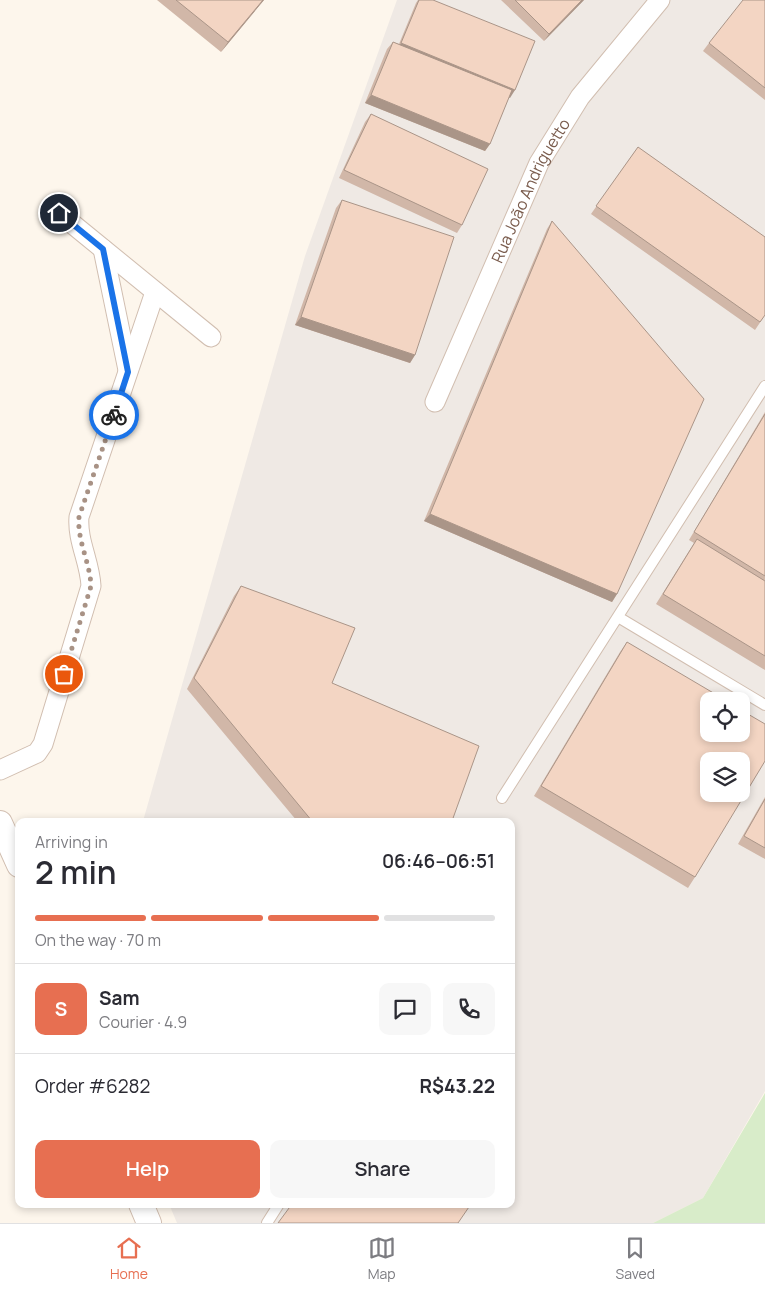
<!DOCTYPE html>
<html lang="en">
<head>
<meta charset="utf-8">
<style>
  :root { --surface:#fff; --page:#f7f7f7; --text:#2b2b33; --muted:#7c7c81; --line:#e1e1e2; --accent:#e76f51 }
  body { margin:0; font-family:Manrope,sans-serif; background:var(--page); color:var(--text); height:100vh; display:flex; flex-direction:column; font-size:19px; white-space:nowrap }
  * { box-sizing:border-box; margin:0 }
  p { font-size:16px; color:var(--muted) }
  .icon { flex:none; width:28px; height:28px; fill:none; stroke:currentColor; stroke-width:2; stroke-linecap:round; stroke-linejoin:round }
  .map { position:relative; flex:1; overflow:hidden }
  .details { position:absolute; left:15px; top:818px; width:500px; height:390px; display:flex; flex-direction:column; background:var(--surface); border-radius:10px; box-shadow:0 2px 8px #0003 }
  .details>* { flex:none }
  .tools { position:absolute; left:700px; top:692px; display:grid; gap:10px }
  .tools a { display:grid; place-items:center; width:50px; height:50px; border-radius:10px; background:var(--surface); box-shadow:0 2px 8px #0003; font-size:25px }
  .pin { position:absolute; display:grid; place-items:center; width:42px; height:42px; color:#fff; margin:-21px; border:2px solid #fff; border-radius:50%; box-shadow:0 1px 5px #0007 }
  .courier { position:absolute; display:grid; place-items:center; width:50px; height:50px; margin:-25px; border:4px solid #1a73e8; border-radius:50%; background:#fff; color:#222; box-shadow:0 1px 6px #0007 }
  .overview em { font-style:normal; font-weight:600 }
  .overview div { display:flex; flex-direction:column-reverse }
  .overview { display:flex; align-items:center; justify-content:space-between; height:85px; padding:0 20px }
  h1 { font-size:32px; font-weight:600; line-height:38px }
  .bar { display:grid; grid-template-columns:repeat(4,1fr); gap:8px 5px; align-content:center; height:60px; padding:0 20px }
  .bar i { height:6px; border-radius:4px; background:var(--line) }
  .bar .active { background:var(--accent) }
  .bar p { grid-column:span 4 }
  .line { display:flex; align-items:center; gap:12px; padding:0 20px; border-top:1px solid var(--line) }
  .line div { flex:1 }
  .round { display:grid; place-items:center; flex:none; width:52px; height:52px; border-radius:10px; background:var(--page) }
  .primary-button { display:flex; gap:10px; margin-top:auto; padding:10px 20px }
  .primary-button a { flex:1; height:58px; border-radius:10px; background:var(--accent); color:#fff; font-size:20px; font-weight:600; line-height:58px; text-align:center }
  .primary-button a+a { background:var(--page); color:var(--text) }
  .tabs { display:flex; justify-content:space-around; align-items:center; height:70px; border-top:1px solid var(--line); background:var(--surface); font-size:14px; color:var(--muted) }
  .tabs a { display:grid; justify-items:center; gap:2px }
  .tabs .active { color:var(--accent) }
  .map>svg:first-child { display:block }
  .industrial { fill:#efe9e4; fill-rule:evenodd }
  .green { fill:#d8ecc9 }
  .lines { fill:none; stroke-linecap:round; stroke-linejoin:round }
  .service-casing { stroke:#d1beb0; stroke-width:12 }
  .minor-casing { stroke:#d1beb0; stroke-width:21 }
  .tertiary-casing { stroke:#d1beb0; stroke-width:26 }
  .service { stroke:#fff; stroke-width:10 }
  .minor { stroke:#fff; stroke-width:19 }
  .tertiary { stroke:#fff; stroke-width:24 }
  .wall { fill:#d1b7a8 }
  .shaded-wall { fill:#aa9588 }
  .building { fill:#f3d5c3; stroke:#aa9588; fill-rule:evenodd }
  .done { stroke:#a89285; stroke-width:5; stroke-dasharray:0 9 }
  .route { stroke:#1a73e8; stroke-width:6 }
  .labels { text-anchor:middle; stroke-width:4; stroke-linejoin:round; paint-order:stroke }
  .street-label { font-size:16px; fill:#7a5c4d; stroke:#fffaf3 }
</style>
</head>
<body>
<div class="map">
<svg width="765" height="1223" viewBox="0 0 765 1223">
  <rect width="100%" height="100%" fill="#fdf6ec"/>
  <path class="industrial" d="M397,0H765V1091L703,1198L653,1223H177L169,1204H511V821H143L305,256ZM709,701H741V734H709ZM709,761H741V794H709Z"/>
  <path class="green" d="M765,1093V1223H653L703,1198Z"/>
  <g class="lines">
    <defs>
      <path id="service" d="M618,617L765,705
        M502,798L765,386
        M267,1223L279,1204"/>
      <g id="minor">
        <path d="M59,213L211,337"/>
        <path d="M103,249L128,370"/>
        <path id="s1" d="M435,402L539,163L580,97L660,0"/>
        <path d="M0,770L37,753L43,744L91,586C90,562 77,541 79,517L155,292"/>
      </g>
      <path id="tertiary" d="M0,823L19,865
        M141,1204L149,1223"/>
    </defs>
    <use href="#service" class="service-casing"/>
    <use href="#minor" class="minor-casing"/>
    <use href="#tertiary" class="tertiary-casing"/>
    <use href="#service" class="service"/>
    <use href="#minor" class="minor"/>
    <use href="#tertiary" class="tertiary"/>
  </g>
  <path class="wall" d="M157,0H264L221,52Z
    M418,0H433L515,90L509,97L490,144L485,151L365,103L387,49L393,42L399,44L416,3Z
    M501,0H584L544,41Z
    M765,0V100L703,51L709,43Z
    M371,114L462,225L457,233L339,178L365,122Z
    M638,147L765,315L755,330L591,214Z
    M342,200L415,355L410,363L295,325L336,208Z
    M552,221L617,594L612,602L424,521L547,229Z
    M765,412V670L656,604L694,543L689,540Z
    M241,586L332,683L452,821H297L187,689L234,596Z
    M627,642L695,877L688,888L534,796L620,652Z
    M765,797V859L738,844Z"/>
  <path class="shaded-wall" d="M263,0H264L221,52L228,42Z
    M582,0H584L544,41L549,34Z
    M401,43L515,90L510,98L396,51Z
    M371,95L490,144L485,151L365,103Z
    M301,317L415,355L410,363L295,325Z
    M430,514L617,594L612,602L424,521Z"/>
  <path class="building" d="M176,0H263L228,42Z
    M419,0H433L535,41L515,90L401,43Z
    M515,0H582L549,34Z
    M743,0H765V88L709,43Z
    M393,42L512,90L490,144L371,95Z
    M371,114L488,169L462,225L344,170Z
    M638,147L765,237V315L760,322L596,206Z
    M342,200L454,237L415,355L301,317Z
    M552,221L704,399L617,594L430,514Z
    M765,414V576L694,532Z
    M697,539L765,581V656L663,594Z
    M241,586L355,628L332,683L479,746L452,821H312L194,678Z
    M627,642L727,701H709V734H741V710L765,724V761L695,877L541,786ZM709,761H741V794H709Z
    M765,799V848L744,836Z
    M292,1204H471L458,1223H278Z"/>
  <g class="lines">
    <path class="done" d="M64,674L91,586C90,562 77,541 79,517L114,415"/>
    <path class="route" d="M59,213L103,249L128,372L114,415"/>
  </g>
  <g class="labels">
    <g class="street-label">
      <text dy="6" stroke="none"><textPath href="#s1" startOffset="232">Rua João Andriguetto</textPath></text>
    </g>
  </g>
</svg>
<div class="tools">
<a><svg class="icon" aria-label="locate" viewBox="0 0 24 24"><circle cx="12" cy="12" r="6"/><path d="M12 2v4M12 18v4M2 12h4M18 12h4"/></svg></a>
<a><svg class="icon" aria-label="layers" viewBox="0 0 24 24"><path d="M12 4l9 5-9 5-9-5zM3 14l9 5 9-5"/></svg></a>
</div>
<div class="pin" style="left:64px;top:674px;background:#ea580c"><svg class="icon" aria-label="bag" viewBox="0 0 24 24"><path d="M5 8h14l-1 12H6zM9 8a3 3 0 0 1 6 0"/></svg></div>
<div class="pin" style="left:59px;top:213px;background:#1f2937"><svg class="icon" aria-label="home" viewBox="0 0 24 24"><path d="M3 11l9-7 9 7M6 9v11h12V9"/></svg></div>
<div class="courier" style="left:114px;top:415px"><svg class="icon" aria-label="bike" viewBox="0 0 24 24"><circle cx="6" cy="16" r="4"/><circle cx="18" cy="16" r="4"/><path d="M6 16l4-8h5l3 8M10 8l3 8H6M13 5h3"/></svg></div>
<section class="details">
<div class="overview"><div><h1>2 min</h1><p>Arriving in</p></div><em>06:46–06:51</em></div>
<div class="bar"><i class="active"></i><i class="active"></i><i class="active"></i><i></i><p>On the way · 70 m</p></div>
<div class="line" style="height:90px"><b class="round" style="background:var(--accent);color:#fff">S</b><div><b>Sam</b><p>Courier · 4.9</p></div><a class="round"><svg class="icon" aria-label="chat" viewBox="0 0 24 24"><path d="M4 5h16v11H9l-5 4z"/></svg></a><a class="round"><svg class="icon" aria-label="phone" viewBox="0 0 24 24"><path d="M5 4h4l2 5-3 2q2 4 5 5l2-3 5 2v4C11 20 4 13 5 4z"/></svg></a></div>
<div class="line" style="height:65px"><div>Order #6282</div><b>R$43.22</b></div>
<div class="primary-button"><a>Help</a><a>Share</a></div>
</section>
</div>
<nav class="tabs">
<a class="active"><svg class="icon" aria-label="home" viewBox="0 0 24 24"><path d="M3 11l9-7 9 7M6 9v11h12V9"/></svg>Home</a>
<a><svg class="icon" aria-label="map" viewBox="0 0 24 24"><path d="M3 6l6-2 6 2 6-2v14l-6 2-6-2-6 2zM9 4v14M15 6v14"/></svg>Map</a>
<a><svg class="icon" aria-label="saved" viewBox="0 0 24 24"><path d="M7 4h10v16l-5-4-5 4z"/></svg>Saved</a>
</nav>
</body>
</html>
